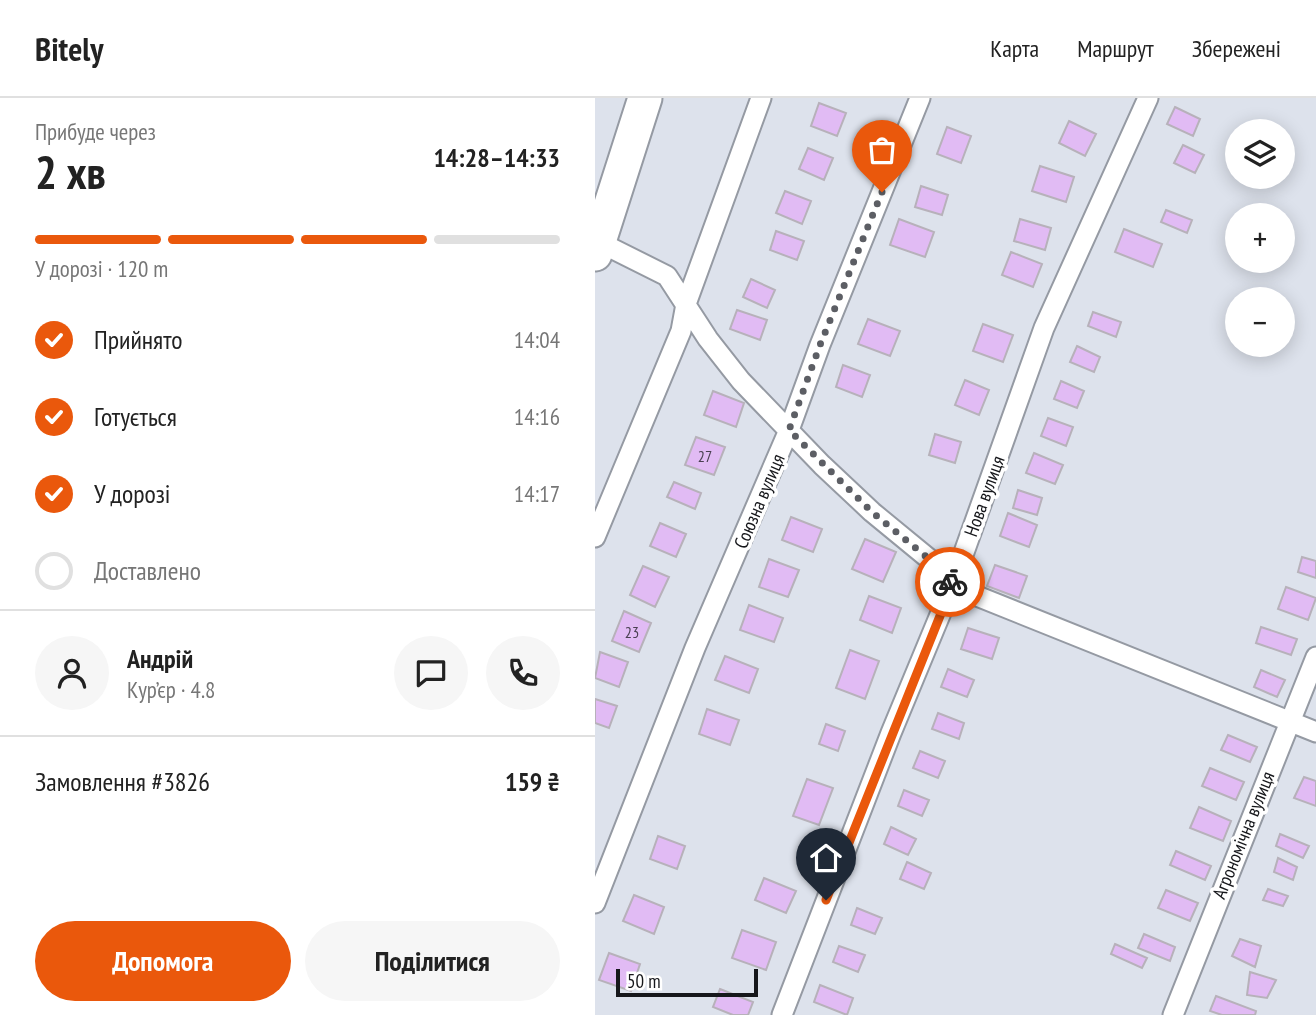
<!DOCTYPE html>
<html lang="uk">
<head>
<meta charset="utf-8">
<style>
  :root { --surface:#fff; --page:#f6f6f6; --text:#222; --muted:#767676; --line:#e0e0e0; --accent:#ea580c }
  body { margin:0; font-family:"PT Sans Narrow",sans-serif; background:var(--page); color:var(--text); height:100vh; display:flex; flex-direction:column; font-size:26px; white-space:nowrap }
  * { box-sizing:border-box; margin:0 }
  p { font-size:23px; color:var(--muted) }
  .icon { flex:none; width:38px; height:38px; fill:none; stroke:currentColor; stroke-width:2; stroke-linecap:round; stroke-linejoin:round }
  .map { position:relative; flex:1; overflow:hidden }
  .sheet { display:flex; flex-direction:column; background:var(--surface); width:595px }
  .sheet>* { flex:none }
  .fabs { position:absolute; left:630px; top:21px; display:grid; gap:14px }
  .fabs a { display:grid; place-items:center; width:70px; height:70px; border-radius:50%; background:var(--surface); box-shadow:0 4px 18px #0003; font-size:35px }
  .scale { position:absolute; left:21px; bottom:18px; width:142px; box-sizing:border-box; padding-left:7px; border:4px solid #16171b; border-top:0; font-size:19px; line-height:24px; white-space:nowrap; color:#16171b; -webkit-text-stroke:5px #fff; paint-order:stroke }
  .pin { position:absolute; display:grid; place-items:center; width:60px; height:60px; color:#fff; margin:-72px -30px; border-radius:50% 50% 50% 0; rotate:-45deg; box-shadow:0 0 7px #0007 }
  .pin .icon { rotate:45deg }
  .courier { position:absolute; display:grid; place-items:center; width:70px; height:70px; margin:-35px; border:5px solid #ea580c; border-radius:50%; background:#fff; color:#222; box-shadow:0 2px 9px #0007 }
  .headline em { font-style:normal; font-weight:600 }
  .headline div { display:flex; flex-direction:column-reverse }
  .headline { display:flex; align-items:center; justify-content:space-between; height:119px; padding:0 35px }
  h1 { font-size:46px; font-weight:600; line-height:52px }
  .bar { display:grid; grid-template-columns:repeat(4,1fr); gap:10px 7px; align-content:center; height:84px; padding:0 35px }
  .bar i { height:9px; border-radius:5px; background:var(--line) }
  .bar .active { background:var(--accent) }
  .bar p { grid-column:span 4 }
  .line { display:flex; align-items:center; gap:18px; padding:0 35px; border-top:2px solid var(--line) }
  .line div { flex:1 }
  .round { display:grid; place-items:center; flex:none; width:74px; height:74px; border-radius:37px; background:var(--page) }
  ol { padding:0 35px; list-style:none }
  li { display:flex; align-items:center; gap:21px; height:77px }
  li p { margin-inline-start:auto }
  li .icon { padding:7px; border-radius:50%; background:var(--accent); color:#fff; stroke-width:4 }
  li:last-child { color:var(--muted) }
  li i { width:38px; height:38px; border:4px solid var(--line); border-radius:50% }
  .action { display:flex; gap:14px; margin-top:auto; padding:14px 35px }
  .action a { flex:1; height:80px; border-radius:42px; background:var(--accent); color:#fff; font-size:28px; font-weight:600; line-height:80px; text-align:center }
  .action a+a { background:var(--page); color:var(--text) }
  header { display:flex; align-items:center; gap:42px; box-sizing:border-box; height:98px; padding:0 35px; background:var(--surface); border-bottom:2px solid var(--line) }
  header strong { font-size:33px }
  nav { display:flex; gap:38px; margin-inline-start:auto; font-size:24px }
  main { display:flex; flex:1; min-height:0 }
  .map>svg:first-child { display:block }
  .building { fill:#e1bbf4; stroke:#b7b1ba; stroke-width:2 }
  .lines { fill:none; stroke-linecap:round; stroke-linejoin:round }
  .minor-casing { stroke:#959aa3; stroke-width:23 }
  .trunk-casing { stroke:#959aa3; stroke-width:37 }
  .minor { stroke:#fff; stroke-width:19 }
  .trunk { stroke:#fff; stroke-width:33 }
  .done { stroke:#5c5e64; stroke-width:7; stroke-dasharray:0 12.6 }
  .route { stroke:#ea580c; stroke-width:9 }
  .labels { text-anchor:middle; stroke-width:7; stroke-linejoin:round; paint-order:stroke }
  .number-label { font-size:16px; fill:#494051 }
  .street-label { font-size:19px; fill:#16171b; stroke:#fff }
</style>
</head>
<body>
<header>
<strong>Bitely</strong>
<nav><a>Карта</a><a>Маршрут</a><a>Збережені</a></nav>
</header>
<main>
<section class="sheet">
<div class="headline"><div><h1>2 хв</h1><p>Прибуде через</p></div><em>14:28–14:33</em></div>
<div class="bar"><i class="active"></i><i class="active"></i><i class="active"></i><i></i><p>У дорозі · 120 m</p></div>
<ol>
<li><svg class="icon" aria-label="check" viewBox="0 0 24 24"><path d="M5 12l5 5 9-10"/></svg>Прийнято<p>14:04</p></li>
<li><svg class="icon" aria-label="check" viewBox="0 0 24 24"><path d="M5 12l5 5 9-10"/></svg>Готується<p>14:16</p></li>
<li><svg class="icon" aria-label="check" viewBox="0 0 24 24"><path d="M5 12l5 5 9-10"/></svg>У дорозі<p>14:17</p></li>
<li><i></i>Доставлено</li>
</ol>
<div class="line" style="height:126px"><a class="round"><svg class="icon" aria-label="person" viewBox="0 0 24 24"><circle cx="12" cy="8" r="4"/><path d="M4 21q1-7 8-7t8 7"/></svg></a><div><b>Андрій</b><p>Кур’єр · 4.8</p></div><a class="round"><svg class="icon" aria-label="chat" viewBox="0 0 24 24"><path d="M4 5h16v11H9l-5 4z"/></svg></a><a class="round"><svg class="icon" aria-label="phone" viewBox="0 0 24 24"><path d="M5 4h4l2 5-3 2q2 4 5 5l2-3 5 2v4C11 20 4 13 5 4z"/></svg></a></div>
<div class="line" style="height:91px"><div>Замовлення #3826</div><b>159 ₴</b></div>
<div class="action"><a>Допомога</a><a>Поділитися</a></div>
</section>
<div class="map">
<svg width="721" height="917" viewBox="0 0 721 917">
  <rect width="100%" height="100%" fill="#dde2ec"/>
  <path class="building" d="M224,5L251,15L242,38L216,28Z
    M580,9L605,21L598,38L572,26Z
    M474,23L501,36L490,58L464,45Z
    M352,29L376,38L366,65L342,56Z
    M588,47L609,57L600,75L579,65Z
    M213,50L238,60L229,82L204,71Z
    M445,68L479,79L471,104L437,93Z
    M326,88L353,97L347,117L320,109Z
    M190,93L216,103L207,126L181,115Z
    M571,112L597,122L592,135L566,124Z
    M304,121L339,134L330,159L295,147Z
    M425,121L456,130L450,152L419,143Z
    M529,131L567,146L558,169L520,154Z
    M181,133L209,143L202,162L175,152Z
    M416,154L447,166L438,189L407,177Z
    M156,181L180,192L172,210L148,199Z
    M142,212L172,222L165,242L135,231Z
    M498,214L526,224L521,239L493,228Z
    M273,221L305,233L295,258L263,246Z
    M388,226L418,237L408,264L378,253Z
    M482,248L505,259L499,274L475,264Z
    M248,267L275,277L267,299L241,289Z
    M370,282L394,292L384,317L360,307Z
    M466,283L489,293L482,310L459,301Z
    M118,293L149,305L141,329L109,317Z
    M453,320L478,329L471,348L446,338Z
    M340,336L366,344L360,365L334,357Z
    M101,339L130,349L119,377L90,367Z
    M439,355L468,367L460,386L431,375Z
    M79,384L106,395L100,411L72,399Z
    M423,392L447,400L442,417L418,410Z
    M413,415L442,427L434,449L405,438Z
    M196,419L227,431L218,454L187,442Z
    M65,425L91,436L81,459L55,448Z
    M270,441L301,454L288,484L257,471Z
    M707,459L721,463V480L703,474Z
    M174,461L204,472L193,499L164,489Z
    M400,467L432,478L424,500L392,488Z
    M48,468L74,479L60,509L35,497Z
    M691,489L721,500L713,522L683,511Z
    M274,498L306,510L297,535L265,522Z
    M154,507L188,520L179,544L145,532Z
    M29,513L56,525L44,554L17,543Z
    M666,529L702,541L696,557L661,545Z
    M373,530L404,540L397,561L366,551Z
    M255,552L284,563L270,601L241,590Z
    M5,554L33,564L24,589L0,580Z
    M130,558L163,571L154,595L120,582Z
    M353,571L379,582L372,599L346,589Z
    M666,572L690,582L682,599L659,589Z
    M0,601L22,608L14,630L0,625Z
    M112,611L144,622L135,647L104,636Z
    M343,615L369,625L364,641L337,631Z
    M231,626L250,633L243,653L224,646Z
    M633,637L662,649L655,664L626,652Z
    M325,653L350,663L343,680L318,670Z
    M615,670L649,684L641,702L607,688Z
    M709,679L721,683V708L699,700Z
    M212,681L238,690L224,727L198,718Z
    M309,692L334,702L327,718L303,708Z
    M604,709L636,723L628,743L595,730Z
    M296,729L321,741L313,757L289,746Z
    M685,736L714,748L708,760L681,748Z
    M63,738L90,748L82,771L55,761Z
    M581,753L616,768L610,782L575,767Z
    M683,760L702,769L698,782L679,774Z
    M312,764L336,775L329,791L305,781Z
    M169,780L201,793L191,815L160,802Z
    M673,791L693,798L688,808L668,802Z
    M571,792L603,805L595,823L563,810Z
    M39,797L69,809L59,836L28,823Z
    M262,810L287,820L280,836L256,827Z
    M147,832L181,844L171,872L137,860Z
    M549,836L580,849L575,863L543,850Z
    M645,841L666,848L660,869L637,858Z
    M520,846L552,860L547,870L516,856Z
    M244,848L270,857L263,874L238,864Z
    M14,855L45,866L36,893L4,882Z
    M655,874L681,882L672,900L652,897Z
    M225,887L258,900L252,917L219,904Z
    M125,891L158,904L153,917H138L118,909Z
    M621,898L661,913L660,917H627L615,913Z"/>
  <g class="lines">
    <defs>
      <path id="minor" d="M4,144L72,178L113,241L146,283L227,367L277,414L350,474L357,488L721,634
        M0,439L86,233L91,206L166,0
        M0,805L100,550L194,332L225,247L325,0
        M187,917L296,635L357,488L449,230L553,0
        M578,917L721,559"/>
      <path id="trunk" d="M0,156L50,0"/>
    </defs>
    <use href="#minor" class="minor-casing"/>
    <use href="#trunk" class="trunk-casing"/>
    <use href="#minor" class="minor"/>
    <use href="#trunk" class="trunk"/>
  </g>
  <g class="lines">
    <path class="done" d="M287,94L225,247L194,332L277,414L350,474L355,484"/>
    <path class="route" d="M231,802L357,488L355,484"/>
  </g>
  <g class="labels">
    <g class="number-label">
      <text x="110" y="364">27</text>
      <text x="37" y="540">23</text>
    </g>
    <g class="street-label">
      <text transform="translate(389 398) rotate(-70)" y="7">Нова вулиця</text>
      <text transform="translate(164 403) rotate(-67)" y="7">Союзна вулиця</text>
      <text transform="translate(648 737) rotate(-68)" y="7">Агрономічна вулиця</text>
    </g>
  </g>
</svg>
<div class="fabs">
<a><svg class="icon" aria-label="layers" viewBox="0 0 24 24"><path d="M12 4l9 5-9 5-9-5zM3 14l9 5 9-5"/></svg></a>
<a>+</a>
<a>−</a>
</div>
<div class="scale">50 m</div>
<div class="pin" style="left:287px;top:94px;background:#ea580c"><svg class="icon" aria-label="bag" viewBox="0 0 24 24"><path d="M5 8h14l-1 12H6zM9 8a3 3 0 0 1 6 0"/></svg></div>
<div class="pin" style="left:231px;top:802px;background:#1f2937"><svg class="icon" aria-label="home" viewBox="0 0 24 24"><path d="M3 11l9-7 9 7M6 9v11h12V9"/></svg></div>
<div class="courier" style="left:355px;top:484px"><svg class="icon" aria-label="bike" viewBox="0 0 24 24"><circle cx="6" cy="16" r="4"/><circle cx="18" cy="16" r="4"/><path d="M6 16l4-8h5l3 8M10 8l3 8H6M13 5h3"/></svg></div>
</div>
</main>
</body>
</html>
